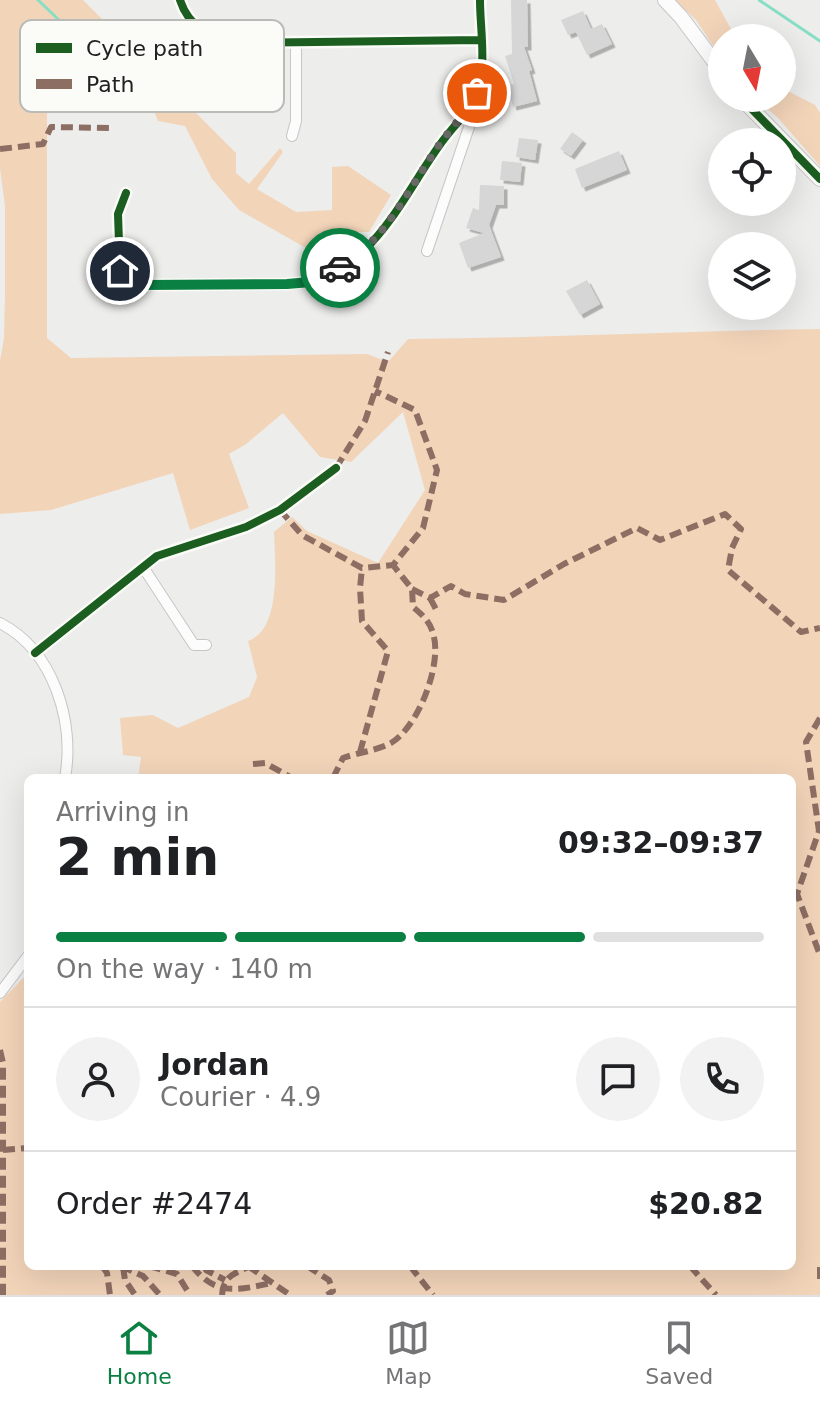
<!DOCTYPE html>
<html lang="en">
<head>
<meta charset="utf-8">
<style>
  :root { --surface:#fff; --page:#f2f2f2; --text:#202124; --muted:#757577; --line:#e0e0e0; --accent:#0b8043 }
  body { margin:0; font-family:"DejaVu Sans",sans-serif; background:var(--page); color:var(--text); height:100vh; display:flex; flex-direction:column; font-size:30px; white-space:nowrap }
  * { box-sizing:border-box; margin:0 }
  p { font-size:26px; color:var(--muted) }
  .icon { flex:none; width:44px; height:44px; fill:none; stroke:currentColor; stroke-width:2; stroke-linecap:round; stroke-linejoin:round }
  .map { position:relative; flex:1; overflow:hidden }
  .sheet { position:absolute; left:24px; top:774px; width:772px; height:496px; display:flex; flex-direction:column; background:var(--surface); border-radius:12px; box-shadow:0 8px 32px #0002 }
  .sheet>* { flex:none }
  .needle { width:52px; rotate:170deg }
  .tools { position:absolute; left:708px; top:24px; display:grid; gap:16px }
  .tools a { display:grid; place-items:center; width:88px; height:88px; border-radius:50%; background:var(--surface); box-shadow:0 8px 32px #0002; font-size:40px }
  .pin { position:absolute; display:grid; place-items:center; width:68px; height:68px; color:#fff; margin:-34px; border:4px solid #fff; border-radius:50%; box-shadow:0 2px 8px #0007 }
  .courier { position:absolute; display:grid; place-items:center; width:80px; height:80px; margin:-40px; border:6px solid #0b8043; border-radius:50%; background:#fff; color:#222; box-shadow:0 2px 10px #0007 }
  .head em { font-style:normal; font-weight:800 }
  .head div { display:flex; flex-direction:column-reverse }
  .head { display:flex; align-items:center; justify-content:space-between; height:136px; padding:0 32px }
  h1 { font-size:52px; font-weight:800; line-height:60px }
  .bar { display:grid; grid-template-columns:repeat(4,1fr); gap:12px 8px; align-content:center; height:96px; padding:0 32px }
  .bar i { height:10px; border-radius:6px; background:var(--line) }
  .bar .on { background:var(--accent) }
  .bar p { grid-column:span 4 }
  .line { display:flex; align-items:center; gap:20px; padding:0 32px; border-top:2px solid var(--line) }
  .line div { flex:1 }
  .round { display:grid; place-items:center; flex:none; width:84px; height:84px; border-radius:42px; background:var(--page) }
  .dock { display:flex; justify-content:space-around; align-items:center; height:112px; border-top:2px solid var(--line); background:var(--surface); font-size:22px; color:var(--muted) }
  .dock a { display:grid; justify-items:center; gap:4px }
  .dock .on { color:var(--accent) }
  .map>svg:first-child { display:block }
  .green { fill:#f2d4b9 }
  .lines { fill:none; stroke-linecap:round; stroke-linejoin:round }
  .stream { stroke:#88dec4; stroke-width:3 }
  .building { fill:#d5d6d5; filter:url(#shadow) }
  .street-casing { stroke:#c6c6c5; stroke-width:12 }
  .secondary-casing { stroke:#c6c6c5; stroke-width:16 }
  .street { stroke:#fcfcfc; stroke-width:10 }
  .secondary { stroke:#fcfcfc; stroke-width:14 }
  .quiet { stroke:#8d6e63; stroke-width:6; stroke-dasharray:12 6; stroke-linecap:butt }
  .cycleway-casing { stroke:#fbfcf8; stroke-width:13 }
  .cycleway { stroke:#1b5e20; stroke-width:8 }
  .done { stroke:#686867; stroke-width:8; stroke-dasharray:0 14.4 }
  .route { stroke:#0b8043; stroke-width:10 }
  .key { fill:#fbfcf8; stroke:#babab7; stroke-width:2 }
  .key-label { font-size:22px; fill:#212120 }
</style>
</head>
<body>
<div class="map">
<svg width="820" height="1295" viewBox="0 0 820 1295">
  <defs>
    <filter id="shadow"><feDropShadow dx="3.5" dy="3.5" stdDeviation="0" flood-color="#0004"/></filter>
  </defs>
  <rect width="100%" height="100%" fill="#ededec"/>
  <path class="green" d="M0,0H83L236,153V173L249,184L280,148L283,152L257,189L296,212L332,210V167L348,166L391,195L369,232H330L329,261L239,210L212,179L185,126L158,121L140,77L89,35L47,38V338L71,358L367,354L388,362L408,339C546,338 683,331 820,329V1295H0V1002L28,973V1266H792V778H138L141,757L123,755L120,718L153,715L178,728L249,697L257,677L248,641C282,630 275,561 274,532L292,517L307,531L378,563L425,490L403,412L351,462L320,457L283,413L246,444L229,454L249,508L190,530L173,473L51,510L0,514V361L4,338L5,296V206L0,169Z
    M675,0H715L736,38H722V59L696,20Z
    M782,88L815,105L820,113V166L778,118L755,98H782Z"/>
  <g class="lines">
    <path class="stream" d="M38,0L60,21
      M759,0L820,41"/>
  </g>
  <path class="building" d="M511,0H527L528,47H524L532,70L529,71L537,101L513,107L507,85L514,84L505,56L512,54Z
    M583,11L591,29L602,24L612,44L587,55L576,32L568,35L561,20Z
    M572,132L583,140L571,156L560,149Z
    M519,138L538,140L535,160L516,157Z
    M619,151L627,170L582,188L575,169Z
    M502,161L522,163L520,182L500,180Z
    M480,185L504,186V205H496L489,225L501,257L468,268L459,243L484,233L466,228L473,208L479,210Z
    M587,280L600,304L580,315L566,291Z"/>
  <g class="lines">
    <defs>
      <path id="street" d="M180,0C189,28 210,36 236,43L481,40
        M292,136L296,121V43
        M126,193L118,214L120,271L127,280L141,285L287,284C370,278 397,205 439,146C451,128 470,112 477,92C487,64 480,29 480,0
        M427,251L469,127L470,107
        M143,567L194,645H206
        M0,623C54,651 75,722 65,778
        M35,653L157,556L246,527L280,510L336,468
        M0,993L28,956"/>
      <path id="secondary" d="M665,0L681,17L722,72
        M741,98L820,179"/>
    </defs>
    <use href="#street" class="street-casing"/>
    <use href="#secondary" class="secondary-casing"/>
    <use href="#street" class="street"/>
    <use href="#secondary" class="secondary"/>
    <path class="quiet" d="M0,149L43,144L51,127L113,128
      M336,468L365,421L388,352
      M280,510L302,535L362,568L393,565L423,528L437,470L415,410L375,391
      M412,589L430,598L451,586L465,594L504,600L564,564L637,528L660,540L725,514L741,529L732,548L728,570L801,632L820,628
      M430,598L438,613
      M820,718L806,742L819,831L797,894L820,955
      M360,752L388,651L362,621L360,588L362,568
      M253,764L265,763L292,778
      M333,778L343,758C357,753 378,750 391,743C418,727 441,667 434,637C431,623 424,616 413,607L412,589L393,565
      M0,1050L3,1063V1295
      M3,1150L28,1148
      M102,1266L107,1273L110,1295
      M121,1266L143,1276L160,1295
      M149,1266L177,1274L190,1295
      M192,1266C215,1295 235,1291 272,1283
      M206,1266V1270L225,1280
      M248,1266L290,1295
      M307,1266L329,1280L333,1291L327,1295
      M410,1266L433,1295
      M690,1266L716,1295
      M123,1267L125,1280L135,1295
      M820,1267V1284
      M222,1295C223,1277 233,1274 248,1267"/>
    <defs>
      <path id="cycleway" d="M180,0C189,28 210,36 236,43L481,40
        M741,98L820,179
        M126,193L118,214L120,271L127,280L141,285L287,284C370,278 397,205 439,146C451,128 470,112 477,92C487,64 480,29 480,0
        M35,653L157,556L246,527L280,510L336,468"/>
    </defs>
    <use href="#cycleway" class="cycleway-casing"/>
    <use href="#cycleway" class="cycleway"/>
  </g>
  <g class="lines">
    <path class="done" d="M340,268C386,239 407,192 437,148C450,129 467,113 477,93"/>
    <path class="route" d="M120,271L127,280L141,285L287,284L311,282L340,268"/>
  </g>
  <rect x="20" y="20" width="264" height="92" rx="12" class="key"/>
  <rect x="36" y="43" width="36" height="10" fill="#1b5e20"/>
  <rect x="36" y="79" width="36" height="10" fill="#8d6e63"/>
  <g class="key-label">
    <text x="86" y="56">Cycle path</text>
    <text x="86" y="92">Path</text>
  </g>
</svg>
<div class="tools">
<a><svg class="needle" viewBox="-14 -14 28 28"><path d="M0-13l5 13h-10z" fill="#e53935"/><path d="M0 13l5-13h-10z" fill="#757577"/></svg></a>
<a><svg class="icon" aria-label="locate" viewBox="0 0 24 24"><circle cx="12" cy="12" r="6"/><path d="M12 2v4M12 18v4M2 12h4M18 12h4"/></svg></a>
<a><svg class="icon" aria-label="layers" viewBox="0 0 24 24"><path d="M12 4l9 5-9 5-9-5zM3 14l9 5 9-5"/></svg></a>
</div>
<div class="pin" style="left:477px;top:93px;background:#ea580c"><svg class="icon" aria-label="bag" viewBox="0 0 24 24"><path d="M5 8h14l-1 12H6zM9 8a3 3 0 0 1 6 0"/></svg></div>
<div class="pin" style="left:120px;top:271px;background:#1f2937"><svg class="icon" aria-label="home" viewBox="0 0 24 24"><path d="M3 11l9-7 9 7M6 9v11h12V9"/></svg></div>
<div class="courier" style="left:340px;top:268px"><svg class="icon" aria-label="car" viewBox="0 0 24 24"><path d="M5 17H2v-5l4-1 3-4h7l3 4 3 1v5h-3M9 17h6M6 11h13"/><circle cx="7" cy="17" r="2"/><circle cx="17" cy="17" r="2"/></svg></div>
<section class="sheet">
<div class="head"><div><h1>2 min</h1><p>Arriving in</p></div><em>09:32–09:37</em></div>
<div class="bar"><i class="on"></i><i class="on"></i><i class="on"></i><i></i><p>On the way · 140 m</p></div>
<div class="line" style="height:144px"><a class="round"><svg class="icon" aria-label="person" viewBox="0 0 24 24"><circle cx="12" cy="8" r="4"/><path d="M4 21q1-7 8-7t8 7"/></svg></a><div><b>Jordan</b><p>Courier · 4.9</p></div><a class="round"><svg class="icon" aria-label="chat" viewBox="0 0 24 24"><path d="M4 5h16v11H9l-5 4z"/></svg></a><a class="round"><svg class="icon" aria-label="phone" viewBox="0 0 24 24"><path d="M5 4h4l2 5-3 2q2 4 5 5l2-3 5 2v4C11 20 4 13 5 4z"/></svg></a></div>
<div class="line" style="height:104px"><div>Order #2474</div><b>$20.82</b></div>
</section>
</div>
<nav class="dock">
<a class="on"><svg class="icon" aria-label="home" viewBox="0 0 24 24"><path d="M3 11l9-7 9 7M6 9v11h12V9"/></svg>Home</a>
<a><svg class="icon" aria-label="map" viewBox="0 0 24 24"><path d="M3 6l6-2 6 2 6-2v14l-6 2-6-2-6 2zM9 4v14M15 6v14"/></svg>Map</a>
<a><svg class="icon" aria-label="saved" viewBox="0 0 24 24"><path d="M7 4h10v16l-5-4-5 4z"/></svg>Saved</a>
</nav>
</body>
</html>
